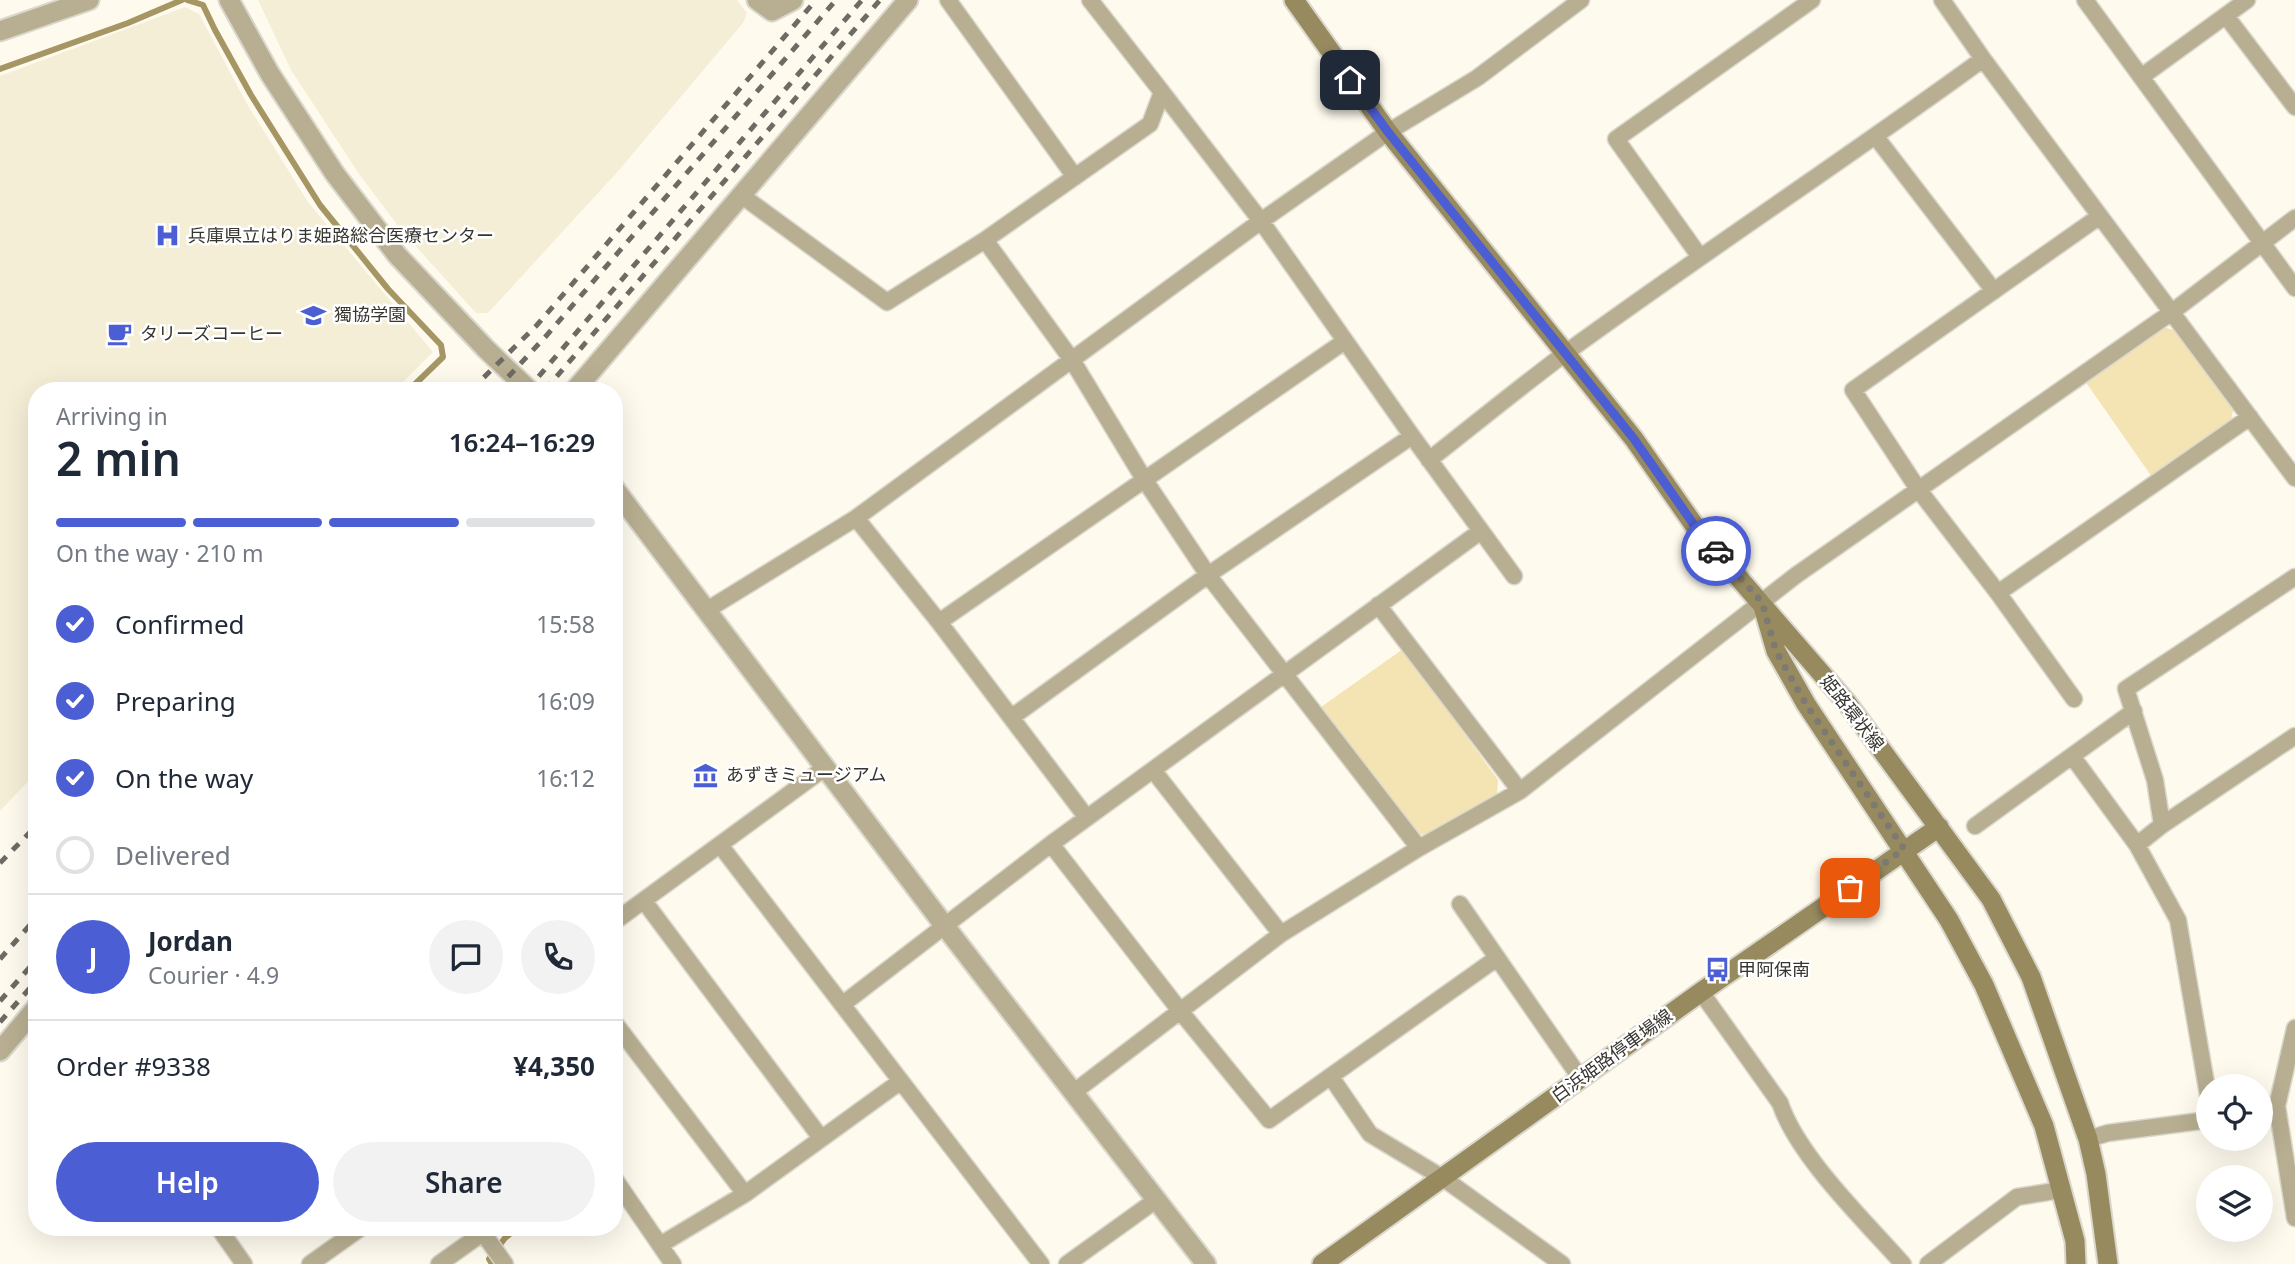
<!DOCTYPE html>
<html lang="en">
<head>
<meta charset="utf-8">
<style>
  :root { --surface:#fff; --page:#f2f2f3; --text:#1f2937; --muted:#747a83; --line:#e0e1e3; --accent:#4c5ed3 }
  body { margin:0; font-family:"Noto Sans","Noto Sans JP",sans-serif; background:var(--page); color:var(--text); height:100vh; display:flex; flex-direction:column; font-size:26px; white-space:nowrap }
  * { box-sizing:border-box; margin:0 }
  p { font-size:23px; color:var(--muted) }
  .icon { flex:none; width:38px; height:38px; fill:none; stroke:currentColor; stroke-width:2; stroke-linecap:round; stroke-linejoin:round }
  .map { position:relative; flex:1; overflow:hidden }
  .side { position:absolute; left:28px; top:382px; width:595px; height:854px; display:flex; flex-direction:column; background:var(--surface); border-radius:28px; box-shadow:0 7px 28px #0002 }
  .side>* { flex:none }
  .buttons { position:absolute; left:2196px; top:1074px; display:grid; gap:14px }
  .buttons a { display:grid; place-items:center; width:77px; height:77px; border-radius:50%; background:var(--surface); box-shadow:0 7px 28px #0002; font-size:35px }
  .pin { position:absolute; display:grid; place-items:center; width:60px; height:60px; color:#fff; margin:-30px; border-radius:14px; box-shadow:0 4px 10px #0006 }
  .courier { position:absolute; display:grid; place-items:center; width:70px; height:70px; margin:-35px; border:5px solid #4c5ed3; border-radius:50%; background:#fff; color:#222; box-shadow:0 2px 9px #0007 }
  .headline em { font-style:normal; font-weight:600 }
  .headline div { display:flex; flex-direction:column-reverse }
  .headline { display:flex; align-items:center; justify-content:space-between; height:119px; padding:0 28px }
  h1 { font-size:46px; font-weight:600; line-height:52px }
  .bar { display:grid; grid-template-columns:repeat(4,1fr); gap:10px 7px; align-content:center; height:84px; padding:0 28px }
  .bar i { height:9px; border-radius:5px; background:var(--line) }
  .bar .current { background:var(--accent) }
  .bar p { grid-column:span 4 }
  .line { display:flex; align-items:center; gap:18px; padding:0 28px; border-top:2px solid var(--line) }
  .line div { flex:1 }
  .round { display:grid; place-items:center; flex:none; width:74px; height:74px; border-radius:37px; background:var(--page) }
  ol { padding:0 28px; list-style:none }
  li { display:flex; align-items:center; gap:21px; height:77px }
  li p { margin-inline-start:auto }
  li .icon { padding:7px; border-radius:50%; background:var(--accent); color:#fff; stroke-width:4 }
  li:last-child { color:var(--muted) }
  li i { width:38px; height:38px; border:4px solid var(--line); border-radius:50% }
  .button { display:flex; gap:14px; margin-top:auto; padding:14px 28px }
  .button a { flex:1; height:80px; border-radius:42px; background:var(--accent); color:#fff; font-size:28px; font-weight:600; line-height:80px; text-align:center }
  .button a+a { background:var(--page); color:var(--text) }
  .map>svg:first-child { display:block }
  .built { fill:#f5eed7 }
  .green { fill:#f4e4b3 }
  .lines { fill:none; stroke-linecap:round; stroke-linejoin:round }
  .stream { stroke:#a69664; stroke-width:6 }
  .minor-casing { stroke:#dad7cc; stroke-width:19 }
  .tertiary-casing { stroke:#dad7cc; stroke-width:23 }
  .secondary-casing { stroke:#dad7cc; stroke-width:23 }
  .minor { stroke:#b8af92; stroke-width:16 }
  .tertiary { stroke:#b8af92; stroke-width:19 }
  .secondary { stroke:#988a5f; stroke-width:19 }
  .rail { stroke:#6d6b63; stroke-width:5; stroke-dasharray:9 9; stroke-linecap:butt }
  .done { stroke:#7d7a72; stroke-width:7; stroke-dasharray:0 12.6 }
  .route { stroke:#4c5ed3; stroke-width:9 }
  .labels { text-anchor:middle; stroke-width:5; stroke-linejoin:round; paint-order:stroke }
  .poi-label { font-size:18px; fill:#37352f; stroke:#fff; text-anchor:start }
  .street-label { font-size:18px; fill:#37352f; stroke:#fff }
</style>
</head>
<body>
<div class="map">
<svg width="2295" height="1264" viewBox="0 0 2295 1264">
  <rect width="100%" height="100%" fill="#fefaee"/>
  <path class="built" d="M258,0H737L747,13L743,23L620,169L488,313H476L402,231L359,174L291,70Z
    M185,7L199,14L247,104L308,202L433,352L395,390H37V772L0,811V76Z"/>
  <path class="green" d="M2163,327L2174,330L2233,410L2231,422L2152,477L2085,381Z
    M1403,649L1498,780L1497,795L1427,835L1415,834L1321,707Z"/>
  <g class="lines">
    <path class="stream" d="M187,0L203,5L215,30L251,95L320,205L388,289L441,345L443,357L409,390
      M0,69L128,23L182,0
      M492,1264L489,1259L505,1238L518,1227"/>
    <defs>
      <path id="minor" d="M948,0L1075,177
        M1942,0L1983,59L2295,478
        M2085,0L2295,288
        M2226,16L2295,107
        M2141,77L2247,0
        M1162,92L1261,221L1412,436L1514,576
        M1876,137L1994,291
        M741,195L887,302L985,240L1072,360L1144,479L1208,575L1419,848
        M985,240L1150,124L1162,92L1090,0
        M1700,257L1616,139L1812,0
        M1429,460C1475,424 1520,387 1567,352C1704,252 1846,159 1983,59
        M856,518L939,622L1087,818
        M1998,593L2250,417
        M1378,605L1520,791
        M707,610L856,518L1261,221L1388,132L1477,78L1581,0
        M939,622L1345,341
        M2074,699L1998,593L1918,489L1853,390L2100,216
        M1012,717L1208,575L1412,436
        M2072,756L2137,845L2178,920L2208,1095
        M1153,770L1281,934
        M2162,825L2155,780L2126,689L2295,577
        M1975,826L2134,711
        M1051,844L1181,1012L1269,1120L1497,958
        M720,845L1041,1264
        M2137,845L2162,825L2295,736
        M644,901L821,1138
        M1460,904L1581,1079
        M614,922L826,767
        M1701,992L1780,1103C1798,1157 1865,1221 1903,1264
        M843,1004L1051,844L1481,531
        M614,1022L745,1194
        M2295,1028L2277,1106L2295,1218
        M1331,1077L1370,1134L1443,1178L1562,1264
        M1074,1092L1281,934L1419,848L1520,791L1795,576L2172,312L2295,218
        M2088,1139L2108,1133L2208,1120
        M614,1178L673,1264
        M218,1227L244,1264
        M483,1233L505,1264
        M660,1245L745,1194L901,1081
        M310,1264L362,1227
        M439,1264L491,1227
        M1067,1264L1156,1200
        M1928,1264L2017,1197L2061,1190"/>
      <path id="tertiary" d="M229,0L270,74L335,174L397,255L486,349L529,390
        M757,0L772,11L793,0
        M0,31L89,0
        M575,390L908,0
        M614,488L944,925L1206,1264
        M0,1051L37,1007"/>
      <path id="secondary" d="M1294,0L1388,132L1634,439L1699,532L1847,703L1991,899L2031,977L2088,1139L2096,1174L2108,1264
        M1764,610L1776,651L1806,704L1949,920L1984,985L2044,1126L2075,1241L2076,1264
        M1322,1264L1701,992L1939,827"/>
    </defs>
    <use href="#minor" class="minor-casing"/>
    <use href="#tertiary" class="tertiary-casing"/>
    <use href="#secondary" class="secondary-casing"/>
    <use href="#minor" class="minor"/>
    <use href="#tertiary" class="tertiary"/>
    <use href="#secondary" class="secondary"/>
    <path class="rail" d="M471,390L537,325L816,0
      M496,390L547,335L836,0
      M527,390L862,0
      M545,390L880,0
      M0,863L37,825
      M0,959L37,917
      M0,1001L37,959
      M0,1022L37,980"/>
  </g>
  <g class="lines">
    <path class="done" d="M1716,551L1762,602L1776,651L1806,704L1904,849L1850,888"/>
    <path class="route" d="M1350,80L1388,132L1634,439L1699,532L1716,551"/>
  </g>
  <defs>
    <symbol id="hospital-bare" viewBox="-9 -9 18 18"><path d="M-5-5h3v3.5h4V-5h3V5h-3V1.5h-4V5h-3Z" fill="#4c5ed3" stroke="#fff" stroke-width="2.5" paint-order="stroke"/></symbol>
    <symbol id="university-bare" viewBox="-9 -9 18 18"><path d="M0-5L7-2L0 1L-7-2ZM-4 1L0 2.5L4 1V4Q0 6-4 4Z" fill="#4c5ed3" stroke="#fff" stroke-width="2.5" paint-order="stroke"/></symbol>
    <symbol id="cafe-bare" viewBox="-9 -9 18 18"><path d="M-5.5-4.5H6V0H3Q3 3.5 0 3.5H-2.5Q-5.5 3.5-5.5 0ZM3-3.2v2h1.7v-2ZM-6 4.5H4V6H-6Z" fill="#4c5ed3" stroke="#fff" stroke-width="2.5" paint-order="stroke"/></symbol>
    <symbol id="museum-bare" viewBox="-9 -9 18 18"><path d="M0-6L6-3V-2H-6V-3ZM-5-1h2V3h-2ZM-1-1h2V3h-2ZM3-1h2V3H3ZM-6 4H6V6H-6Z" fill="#4c5ed3" stroke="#fff" stroke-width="2.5" paint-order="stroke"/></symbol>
    <symbol id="bus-bare" viewBox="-9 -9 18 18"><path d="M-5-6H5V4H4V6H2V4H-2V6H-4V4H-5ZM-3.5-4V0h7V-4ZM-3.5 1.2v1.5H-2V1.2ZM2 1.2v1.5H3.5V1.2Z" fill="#4c5ed3" stroke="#fff" stroke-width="2.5" paint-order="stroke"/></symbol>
  </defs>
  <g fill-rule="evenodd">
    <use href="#hospital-bare" x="150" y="218" width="35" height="35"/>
    <use href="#university-bare" x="296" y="298" width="35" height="35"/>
    <use href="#cafe-bare" x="102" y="316" width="35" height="35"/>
    <use href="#museum-bare" x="688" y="758" width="35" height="35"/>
    <use href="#bus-bare" x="1700" y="952" width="35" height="35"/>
  </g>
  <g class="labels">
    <g class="poi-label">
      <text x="188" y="242">兵庫県立はりま姫路総合医療センター</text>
      <text x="334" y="321">獨協学園</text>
      <text x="140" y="340">タリーズコーヒー</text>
      <text x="726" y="781">あずきミュージアム</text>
      <text x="1738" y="976">甲阿保南</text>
    </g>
    <g class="street-label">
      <text transform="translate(1852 713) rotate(52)" y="6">姫路環状線</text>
      <text transform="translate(1612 1056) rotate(-36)" y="6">白浜姫路停車場線</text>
    </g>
  </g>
</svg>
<div class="buttons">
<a><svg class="icon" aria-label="locate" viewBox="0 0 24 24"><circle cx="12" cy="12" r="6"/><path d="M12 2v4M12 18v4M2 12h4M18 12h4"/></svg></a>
<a><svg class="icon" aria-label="layers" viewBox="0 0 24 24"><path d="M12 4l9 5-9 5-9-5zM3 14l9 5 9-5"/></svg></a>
</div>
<div class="pin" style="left:1850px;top:888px;background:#ea580c"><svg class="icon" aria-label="bag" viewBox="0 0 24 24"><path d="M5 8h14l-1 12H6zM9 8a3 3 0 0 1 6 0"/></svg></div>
<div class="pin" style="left:1350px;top:80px;background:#1f2937"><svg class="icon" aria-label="home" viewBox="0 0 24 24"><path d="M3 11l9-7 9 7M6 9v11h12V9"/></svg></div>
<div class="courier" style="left:1716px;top:551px"><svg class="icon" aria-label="car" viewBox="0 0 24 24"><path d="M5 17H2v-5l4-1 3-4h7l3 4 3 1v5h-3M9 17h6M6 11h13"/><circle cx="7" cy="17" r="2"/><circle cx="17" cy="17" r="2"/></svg></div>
<section class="side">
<div class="headline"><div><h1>2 min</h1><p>Arriving in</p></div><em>16:24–16:29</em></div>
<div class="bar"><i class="current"></i><i class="current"></i><i class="current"></i><i></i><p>On the way · 210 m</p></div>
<ol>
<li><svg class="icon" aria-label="check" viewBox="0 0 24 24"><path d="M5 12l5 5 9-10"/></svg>Confirmed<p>15:58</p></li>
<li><svg class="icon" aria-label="check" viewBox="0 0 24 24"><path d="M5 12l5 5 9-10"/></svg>Preparing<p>16:09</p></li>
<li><svg class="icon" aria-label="check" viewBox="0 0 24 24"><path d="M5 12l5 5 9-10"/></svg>On the way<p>16:12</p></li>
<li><i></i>Delivered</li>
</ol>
<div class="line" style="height:126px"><b class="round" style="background:var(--accent);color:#fff">J</b><div><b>Jordan</b><p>Courier · 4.9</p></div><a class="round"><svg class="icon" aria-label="chat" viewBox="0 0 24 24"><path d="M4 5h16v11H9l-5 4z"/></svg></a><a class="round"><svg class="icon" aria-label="phone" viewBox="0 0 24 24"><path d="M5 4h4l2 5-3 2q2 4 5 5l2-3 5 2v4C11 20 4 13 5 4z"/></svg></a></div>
<div class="line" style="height:91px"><div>Order #9338</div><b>¥4,350</b></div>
<div class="button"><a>Help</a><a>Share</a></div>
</section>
</div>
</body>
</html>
